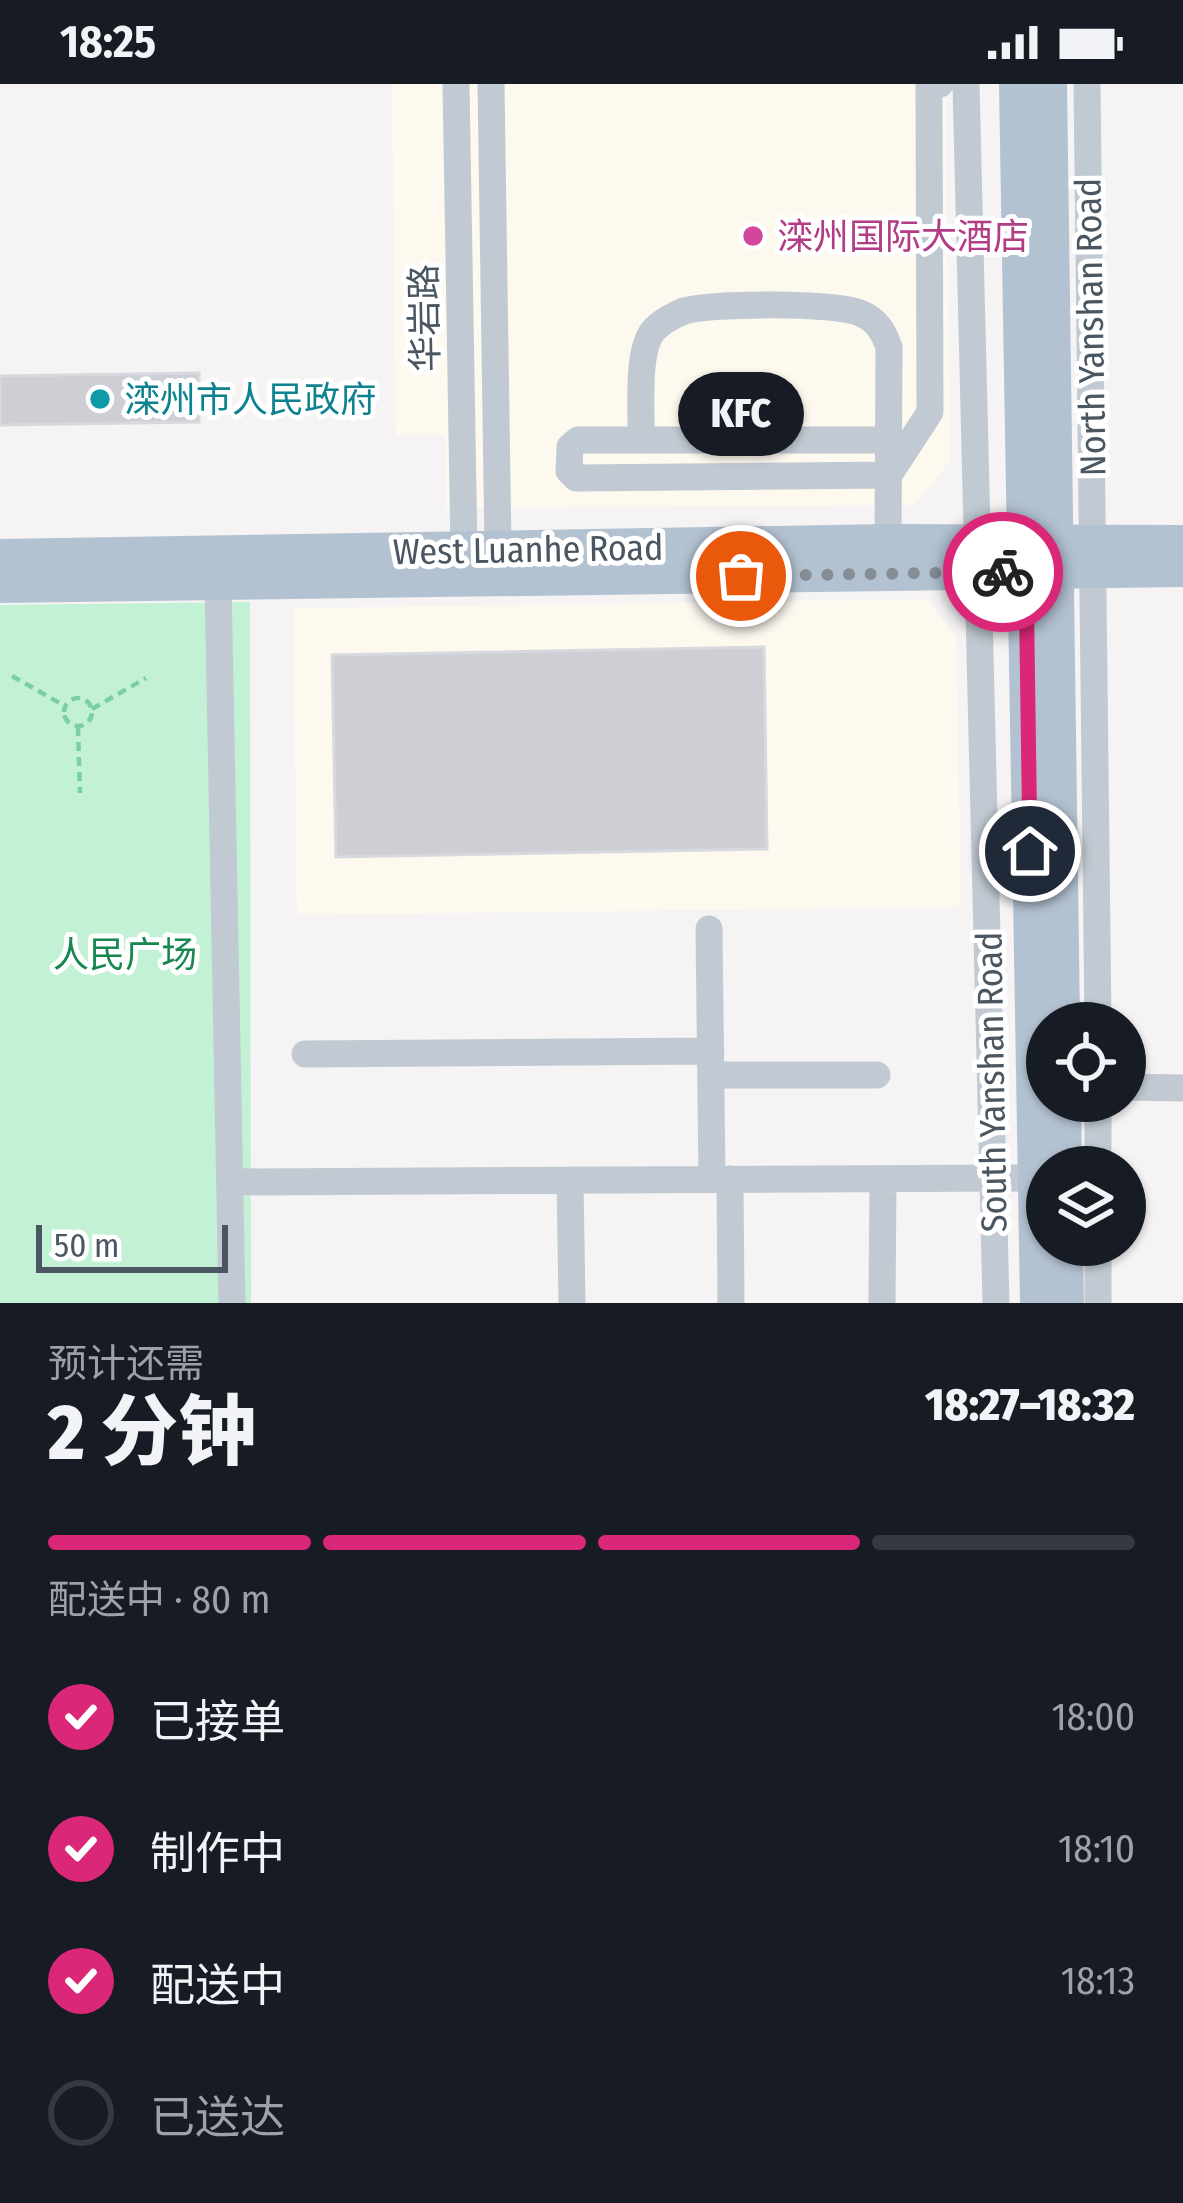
<!DOCTYPE html>
<html lang="zh">
<head>
<meta charset="utf-8">
<style>
  :root { --surface:#171b24; --page:#20242c; --text:#f1f3f6; --muted:#9ea1a6; --line:#363941; --accent:#db2777 }
  body { margin:0; font-family:"Fira Sans Condensed","Noto Sans SC",sans-serif; background:var(--page); color:var(--text); height:100vh; display:flex; flex-direction:column; font-size:45px; white-space:nowrap }
  * { box-sizing:border-box; margin:0 }
  p { font-size:39px; color:var(--muted) }
  .icon { flex:none; width:66px; height:66px; fill:none; stroke:currentColor; stroke-width:2; stroke-linecap:round; stroke-linejoin:round }
  .map { position:relative; height:1219px; overflow:hidden }
  .drawer { display:flex; flex-direction:column; background:var(--surface); flex:1 }
  .drawer>* { flex:none }
  .buttons { position:absolute; left:1026px; top:918px; display:grid; gap:24px }
  .buttons a { display:grid; place-items:center; width:120px; height:120px; border-radius:50%; background:var(--surface); box-shadow:0 3px 9px #0004; font-size:60px }
  .scale { position:absolute; left:36px; bottom:30px; width:192px; box-sizing:border-box; padding-left:12px; border:6px solid #4a5661; border-top:0; font-size:33px; line-height:42px; white-space:nowrap; color:#4a5661; -webkit-text-stroke:9px #fff; paint-order:stroke }
  .pin { position:absolute; display:grid; place-items:center; width:102px; height:102px; color:#fff; margin:-51px; border:6px solid #fff; border-radius:50%; box-shadow:0 3px 12px #0007 }
  .courier { position:absolute; display:grid; place-items:center; width:120px; height:120px; margin:-60px; border:9px solid #db2777; border-radius:50%; background:#fff; color:#222; box-shadow:0 3px 15px #0007 }
  .bubble { position:absolute; height:84px; border-radius:42px; background:var(--surface); box-shadow:0 3px 9px #0004; font-size:39px; font-weight:800; line-height:84px; text-align:center }
  .summary em { font-style:normal; font-weight:800 }
  .summary div { display:flex; flex-direction:column-reverse }
  .summary { display:flex; align-items:center; justify-content:space-between; height:204px; padding:0 48px }
  h1 { font-size:78px; font-weight:800; line-height:90px }
  .bar { display:grid; grid-template-columns:repeat(4,1fr); gap:18px 12px; align-content:center; height:144px; padding:0 48px }
  .bar i { height:15px; border-radius:9px; background:var(--line) }
  .bar .selected { background:var(--accent) }
  .bar p { grid-column:span 4 }
  ol { padding:0 48px; list-style:none }
  li { display:flex; align-items:center; gap:36px; height:132px }
  li p { margin-inline-start:auto }
  li .icon { padding:12px; border-radius:50%; background:var(--accent); color:#fff; stroke-width:4 }
  li:last-child { color:var(--muted) }
  li i { width:66px; height:66px; border:6px solid var(--line); border-radius:50% }
  .status { display:flex; justify-content:space-between; align-items:center; height:84px; padding:0 60px; background:var(--surface); direction:ltr }
  .status svg { height:33px; fill:currentColor }
  .map>svg:first-child { display:block }
  .commercial { fill:#fdf9ef }
  .green { fill:#c3f1d5 }
  .building { fill:#cdcfd5; stroke:#d7d9de; stroke-width:3 }
  .lines { fill:none; stroke-linecap:round; stroke-linejoin:round }
  .path { stroke:#7ad0a6; stroke-width:4.5; stroke-dasharray:9 6; stroke-linecap:butt }
  .minor { stroke:#c1cad2; stroke-width:27 }
  .major { stroke:#b3c2d1; stroke-width:36 }
  .done { stroke:#868d94; stroke-width:12; stroke-dasharray:0 21.6 }
  .route { stroke:#db2777; stroke-width:15 }
  .hotel-dot { fill:#d1479c; stroke:#fff; stroke-width:4.5 }
  .culture-dot { fill:#0f9aa8; stroke:#fff; stroke-width:4.5 }
  .labels { text-anchor:middle; stroke-width:10; stroke-linejoin:round; paint-order:stroke }
  .hotel-label { font-size:36px; fill:#b23c85; stroke:#fff; text-anchor:start }
  .street-label { font-size:36px; fill:#4a5661; stroke:#fff }
  .culture-label { font-size:36px; fill:#0d838f; stroke:#fff; text-anchor:start }
  .park-label { font-size:36px; fill:#17864f; stroke:#fff }
</style>
</head>
<body>
<div class="status"><b>18:25</b><svg viewBox="0 0 49 12"><path d="M0 12V9h3v3zM5 12V6h3v6zM10 12V3h3v9zM15 12V0h3v12zM26 1h20v11H26zM47 4h2v5h-2z"/></svg></div>
<div class="map">
<svg width="1183" height="1219" viewBox="0 0 1183 1219">
  <rect width="100%" height="100%" fill="#f5f3f3"/>
  <path class="commercial" d="M392,0H945L950,377L914,421L446,424L445,351H396Z
    M927,515L956,553L961,823L297,831L293,524Z"/>
  <path class="green" d="M250,518L251,1219H0V521Z"/>
  <path class="building" d="M199,289V338L0,341V292Z
    M764,563L767,765L336,773L332,571Z"/>
  <g class="lines">
    <path class="path" d="M12,592L65,622
      M64 628a14 14 0 1 1 28 0a14 14 0 1 1-28 0Z
      M92,625L146,594
      M78,643L80,709"/>
    <path class="minor" d="M456,0L464,467
      M491,0L498,465
      M966,0L996,1219
      M1087,0L1098,939
      M641,356C642,329 636,268 653,247C659,239 676,230 684,227C714,219 833,218 860,229C877,236 883,247 889,263L888,458
      M889,356H578L570,363L569,387L576,394L889,391L930,328L929,1L940,0
      M218,498L232,1219
      M709,845L712,1095
      M305,970L711,967
      M711,991H877
      M1125,1003L1183,1004
      M1098,1017V1083
      M730,1095L731,1219
      M570,1096L572,1219
      M230,1098L1036,1094
      M1098,1161V1219
      M882,1219L883,1095"/>
    <path class="major" d="M1017,0L1038,1219
      M1049,0L1062,939
      M0,473L888,458L1183,459
      M0,501L1183,485
      M1063,1017L1064,1083
      M1065,1161L1066,1219"/>
  </g>
  <g class="lines">
    <path class="done" d="M741,492L1003,488"/>
    <path class="route" d="M1003,488L1026,487L1030,767"/>
  </g>
  <circle class="hotel-dot" cx="753" cy="152" r="12"/>
  <circle class="culture-dot" cx="100" cy="315" r="12"/>
  <g class="labels">
    <g class="hotel-label">
      <text x="777" y="165">滦州国际大酒店</text>
    </g>
    <g class="street-label">
      <text transform="translate(424 234) rotate(-91)" y="13">华岩路</text>
      <text transform="translate(1090 243) rotate(-91)" y="13">North Yanshan Road</text>
      <text transform="translate(528 465) rotate(-1)" y="13">West Luanhe Road</text>
      <text transform="translate(991 998) rotate(-91)" y="13">South Yanshan Road</text>
    </g>
    <g class="culture-label">
      <text x="124" y="328">滦州市人民政府</text>
    </g>
    <g class="park-label">
      <text x="125" y="883">人民广场</text>
    </g>
  </g>
</svg>
<div class="buttons">
<a><svg class="icon" aria-label="locate" viewBox="0 0 24 24"><circle cx="12" cy="12" r="6"/><path d="M12 2v4M12 18v4M2 12h4M18 12h4"/></svg></a>
<a><svg class="icon" aria-label="layers" viewBox="0 0 24 24"><path d="M12 4l9 5-9 5-9-5zM3 14l9 5 9-5"/></svg></a>
</div>
<div class="scale">50 m</div>
<div class="pin" style="left:741px;top:492px;background:#ea580c"><svg class="icon" aria-label="bag" viewBox="0 0 24 24"><path d="M5 8h14l-1 12H6zM9 8a3 3 0 0 1 6 0"/></svg></div>
<div class="pin" style="left:1030px;top:767px;background:#1f2937"><svg class="icon" aria-label="home" viewBox="0 0 24 24"><path d="M3 11l9-7 9 7M6 9v11h12V9"/></svg></div>
<div class="courier" style="left:1003px;top:488px"><svg class="icon" aria-label="bike" viewBox="0 0 24 24"><circle cx="6" cy="16" r="4"/><circle cx="18" cy="16" r="4"/><path d="M6 16l4-8h5l3 8M10 8l3 8H6M13 5h3"/></svg></div>
<div class="bubble" style="left:678px;top:288px;width:126px">KFC</div>
</div>
<section class="drawer">
<div class="summary"><div><h1>2 分钟</h1><p>预计还需</p></div><em>18:27–18:32</em></div>
<div class="bar"><i class="selected"></i><i class="selected"></i><i class="selected"></i><i></i><p>配送中 · 80 m</p></div>
<ol>
<li><svg class="icon" aria-label="check" viewBox="0 0 24 24"><path d="M5 12l5 5 9-10"/></svg>已接单<p>18:00</p></li>
<li><svg class="icon" aria-label="check" viewBox="0 0 24 24"><path d="M5 12l5 5 9-10"/></svg>制作中<p>18:10</p></li>
<li><svg class="icon" aria-label="check" viewBox="0 0 24 24"><path d="M5 12l5 5 9-10"/></svg>配送中<p>18:13</p></li>
<li><i></i>已送达</li>
</ol>
</section>
</body>
</html>
